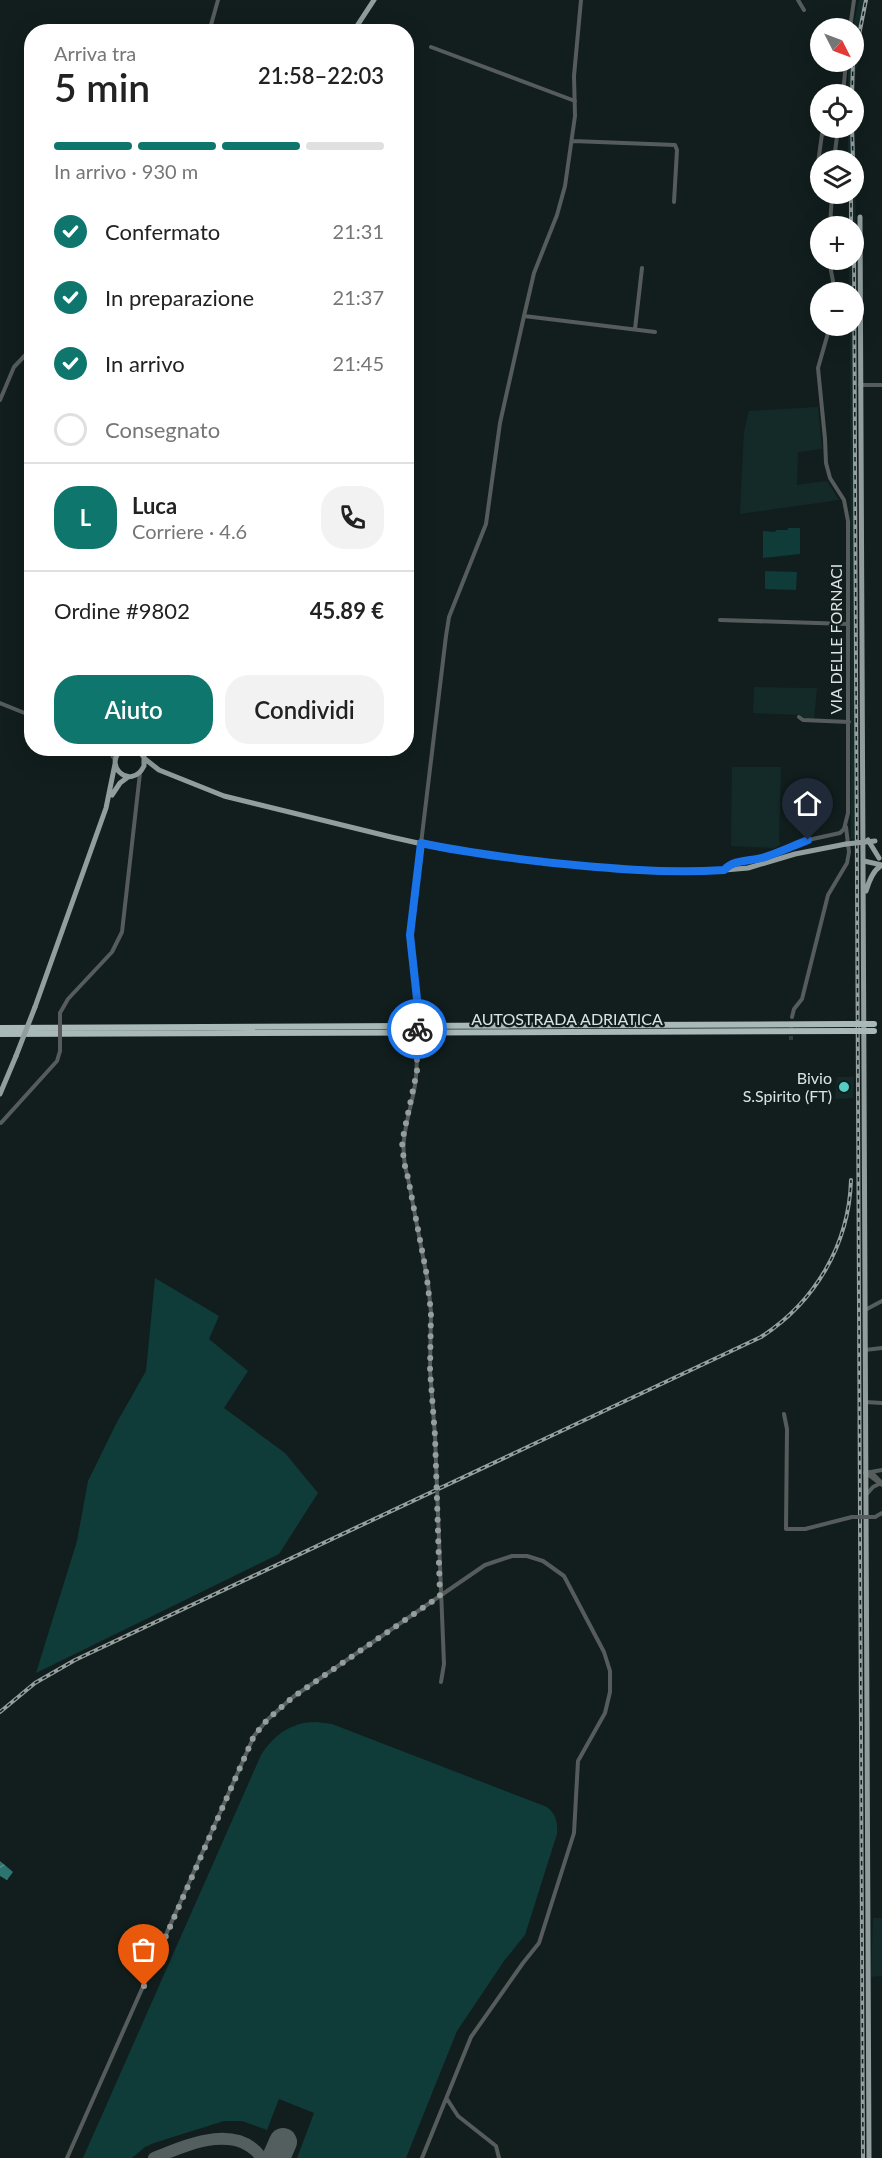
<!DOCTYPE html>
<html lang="it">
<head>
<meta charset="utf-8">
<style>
  :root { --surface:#fff; --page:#f2f2f2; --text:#222; --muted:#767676; --line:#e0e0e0; --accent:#0f766e }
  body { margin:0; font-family:Lato,sans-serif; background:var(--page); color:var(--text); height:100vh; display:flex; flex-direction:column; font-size:22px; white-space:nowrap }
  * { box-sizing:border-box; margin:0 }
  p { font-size:20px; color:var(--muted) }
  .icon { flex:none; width:33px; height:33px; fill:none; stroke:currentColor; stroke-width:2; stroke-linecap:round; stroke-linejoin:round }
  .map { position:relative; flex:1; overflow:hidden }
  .drawer { position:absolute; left:24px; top:24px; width:390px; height:732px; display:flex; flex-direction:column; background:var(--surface); border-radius:24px; box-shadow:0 6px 24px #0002 }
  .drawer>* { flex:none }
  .needle { width:39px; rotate:132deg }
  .fabs { position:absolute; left:810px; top:18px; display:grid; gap:12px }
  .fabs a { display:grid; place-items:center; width:54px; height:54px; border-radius:50%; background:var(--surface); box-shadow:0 6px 24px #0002; font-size:30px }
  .pin { position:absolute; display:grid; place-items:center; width:51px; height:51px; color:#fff; margin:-62px -26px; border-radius:50% 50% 50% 0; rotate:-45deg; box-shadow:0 0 6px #0007 }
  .pin .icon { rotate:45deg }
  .courier { position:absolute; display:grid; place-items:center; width:60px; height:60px; margin:-30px; border:4px solid #1a73e8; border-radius:50%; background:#fff; color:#222; box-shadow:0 2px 8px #0007 }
  .summary em { font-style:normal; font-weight:600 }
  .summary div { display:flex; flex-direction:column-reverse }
  .summary { display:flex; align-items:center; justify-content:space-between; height:102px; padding:0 30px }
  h1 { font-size:39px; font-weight:600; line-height:45px }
  .bar { display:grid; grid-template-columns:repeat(4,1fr); gap:9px 6px; align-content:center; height:72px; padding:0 30px }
  .bar i { height:8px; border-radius:4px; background:var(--line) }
  .bar .on { background:var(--accent) }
  .bar p { grid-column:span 4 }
  .line { display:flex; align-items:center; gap:15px; padding:0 30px; border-top:2px solid var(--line) }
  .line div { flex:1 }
  .round { display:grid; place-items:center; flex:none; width:63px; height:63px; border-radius:24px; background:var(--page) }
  ol { padding:0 30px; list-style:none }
  li { display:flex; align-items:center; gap:18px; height:66px }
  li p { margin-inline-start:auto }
  li .icon { padding:6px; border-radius:50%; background:var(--accent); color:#fff; stroke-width:4 }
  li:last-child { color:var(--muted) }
  li i { width:33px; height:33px; border:3px solid var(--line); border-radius:50% }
  .action { display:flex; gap:12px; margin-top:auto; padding:12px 30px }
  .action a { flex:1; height:69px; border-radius:24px; background:var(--accent); color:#fff; font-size:24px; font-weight:600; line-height:69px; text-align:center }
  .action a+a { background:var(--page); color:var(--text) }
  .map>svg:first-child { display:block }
  .built { fill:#142a29 }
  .green { fill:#0f3b39 }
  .water { fill:url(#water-waves) }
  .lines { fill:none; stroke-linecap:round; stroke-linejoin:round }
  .taxiway { stroke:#535e5e; stroke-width:12 }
  .runway { stroke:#535e5e; stroke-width:28 }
  .minor-tunnel { stroke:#2f3c3b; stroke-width:4; stroke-dasharray:4 2; stroke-linecap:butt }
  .minor { stroke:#565c5b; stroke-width:4 }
  .major { stroke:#919e9d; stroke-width:5 }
  .highway { stroke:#a8b9b7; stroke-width:6 }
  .rail-casing { stroke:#959f9e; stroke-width:4 }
  .rail { stroke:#111e1d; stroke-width:1.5; stroke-dasharray:4.5; stroke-linecap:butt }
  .minor-bridge { stroke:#565c5b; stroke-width:4 }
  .major-bridge { stroke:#919e9d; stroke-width:5 }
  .highway-bridge { stroke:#a8b9b7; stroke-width:6 }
  .done { stroke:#949e9d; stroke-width:6; stroke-dasharray:0 10.8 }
  .route { stroke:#1a73e8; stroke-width:8 }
  .poi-dot { fill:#54cdc6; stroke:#111e1d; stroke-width:2 }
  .labels { text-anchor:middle; stroke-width:4.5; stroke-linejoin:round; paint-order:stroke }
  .street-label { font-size:16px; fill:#dbe3e2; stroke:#111e1d }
  .poi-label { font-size:16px; fill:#dbe3e2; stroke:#111e1d; text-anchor:end }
</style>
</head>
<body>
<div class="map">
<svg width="882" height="2158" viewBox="0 0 882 2158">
  <defs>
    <pattern id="water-waves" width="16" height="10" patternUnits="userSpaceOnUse" patternTransform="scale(1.5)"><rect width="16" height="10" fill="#2b746f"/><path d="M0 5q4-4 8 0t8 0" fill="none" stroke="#538e8a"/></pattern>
  </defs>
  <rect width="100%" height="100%" fill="#111e1d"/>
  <path class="built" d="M859,0H868L860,30L863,43L856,70L855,85L859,839H851L850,326H854V292H849V260H854V226H849L848,194H854V160H848V128H854V94H848V62H854V22Z
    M818,407L822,449L798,452L797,485L827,481L839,500L740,514L744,432L749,411Z
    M754,687L817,688L814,720L805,719L801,715L753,713Z
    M732,767H781L779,841L781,844L775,848L731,846Z
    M837,1077H854L853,1098L835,1099Z
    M873,1918H882V1976L871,1977Z"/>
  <path class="green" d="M788,528H800V554L763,558V531L775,532L776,530H788Z
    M765,571L797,572L796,590L765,589Z
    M155,1278L219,1316L209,1339L248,1371L224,1408L285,1453L318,1493L279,1554L36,1673L77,1541L88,1481L116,1424L146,1371Z
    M316,1722L332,1724L547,1807C556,1814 558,1823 557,1834L525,1935L504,1961L457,2031L406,2158H297L314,2113L279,2099L267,2130L242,2121H224L154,2143L145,2147L132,2158H83L261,1755C274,1735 291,1722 316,1722Z"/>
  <path class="water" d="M0,1861L13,1872L7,1880L0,1876Z"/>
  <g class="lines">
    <path class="taxiway" d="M154,2158C187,2145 236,2122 262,2158"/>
    <path class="runway" d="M276,2158L283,2142"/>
    <path class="minor-tunnel" d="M791,1040V1022"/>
    <path class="minor" d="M798,0L804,10
      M850,28L854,0
      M209,32L218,0
      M431,47L575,101
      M843,94L846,62
      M573,141L675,145L677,150L674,202
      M834,160L838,128
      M820,167L818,163L822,134H837
      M830,226L832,194
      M829,260L835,292
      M524,316L655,332
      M635,329L642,268
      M860,385H882
      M0,400L14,367L32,348
      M720,620L848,624
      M0,703L32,716
      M799,717L803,720L849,722
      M108,749L115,760
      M724,870L729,865L737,862L767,857L808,840L840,833L844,829L848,813V521L844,500L830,478L826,463L825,439L818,368L830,326
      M60,1013L68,999L112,952L122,932L140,773
      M417,1013L410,935L446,636L449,617L486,524L500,423L524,316L534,273L557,215L565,186L575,116L574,76L581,0
      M792,1017L794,1009L802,999L828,895L847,863L849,852L846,827
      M417,1049C417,1064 417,1077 414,1091C407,1124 398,1144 408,1178L428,1283L431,1312L430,1370L435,1436
      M1,1123L57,1061L60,1051
      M865,1310L882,1301
      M865,1350L882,1348
      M865,1402L882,1403
      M784,1414L787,1429L786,1529H805L852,1517
      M871,1472L882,1483
      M865,1473L882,1470
      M866,1473L882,1485
      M866,1495L873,1487L879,1484
      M875,1517L882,1513
      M440,1565L444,1664L441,1682
      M447,2099L458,2116L496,2146L499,2158
      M67,2158L254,1736L267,1720L293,1697L485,1565L512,1556H527L543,1561L564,1576L604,1652L610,1671V1692L605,1713L578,1761L574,1833L539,1943L523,1963L471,2037L422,2158"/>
    <path class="major" d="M353,32L374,0
      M860,217L869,2158
      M124,748C100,764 131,792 144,766V757L136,748
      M145,759L159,770L224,796L391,837L440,848L521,859L589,867L702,872L748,868L795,854L846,844
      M112,795L120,783L128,777
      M868,840L879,858
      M864,861L882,865
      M866,891C869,881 873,870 882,865
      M35,1007L106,808L115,764
      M0,1094L16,1056"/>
    <path class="highway" d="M0,1028L848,1024
      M0,1034L850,1031"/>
    <defs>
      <path id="rail" d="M854,60L866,0
        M852,94L853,62
        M852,128L853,160
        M851,194V226
        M854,241L863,2158
        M0,1712L35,1683L75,1660L761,1337C815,1302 849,1245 851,1180"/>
    </defs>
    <use href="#rail" class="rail-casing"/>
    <use href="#rail" class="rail"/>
    <path class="minor-bridge" d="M60,1013V1051
      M417,1013V1049
      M435,1436L440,1565
      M852,1517H875"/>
    <path class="major-bridge" d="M846,844L875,841
      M16,1056L35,1007"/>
    <path class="highway-bridge" d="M848,1024H874
      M850,1031H874"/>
  </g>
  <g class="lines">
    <path class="done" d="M144,1986L254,1736L267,1720L293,1697L440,1596L435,1436L430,1370L431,1312L426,1271L408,1178L404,1162L402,1142L417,1071V1029"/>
    <path class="route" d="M417,1029V999L410,935L421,843C461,852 503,857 544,862C604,868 664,874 724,870C735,858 753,862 768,856C782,851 795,845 808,840"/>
  </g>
  <circle class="poi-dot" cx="844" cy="1087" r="6"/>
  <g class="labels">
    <g class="street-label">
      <text transform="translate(836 639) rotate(-90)" y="6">VIA DELLE FORNACI</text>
      <text x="567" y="1025">AUTOSTRADA ADRIATICA</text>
    </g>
    <g class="poi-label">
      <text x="832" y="1084">Bivio<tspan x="832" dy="18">S.Spirito (FT)</tspan></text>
    </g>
  </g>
</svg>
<div class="fabs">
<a><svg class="needle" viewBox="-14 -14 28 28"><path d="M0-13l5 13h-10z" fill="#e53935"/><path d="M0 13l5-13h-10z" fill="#767676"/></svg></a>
<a><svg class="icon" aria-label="locate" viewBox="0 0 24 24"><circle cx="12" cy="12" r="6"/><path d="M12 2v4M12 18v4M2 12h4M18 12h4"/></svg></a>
<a><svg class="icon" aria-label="layers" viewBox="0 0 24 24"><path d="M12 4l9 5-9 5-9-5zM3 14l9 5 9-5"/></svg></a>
<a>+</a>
<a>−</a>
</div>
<div class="pin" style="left:144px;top:1986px;background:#ea580c"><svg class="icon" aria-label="bag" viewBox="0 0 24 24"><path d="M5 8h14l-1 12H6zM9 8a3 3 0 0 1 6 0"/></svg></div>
<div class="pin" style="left:808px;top:840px;background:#1f2937"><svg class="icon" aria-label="home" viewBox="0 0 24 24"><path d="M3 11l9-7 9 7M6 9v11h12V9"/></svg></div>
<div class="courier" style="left:417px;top:1029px"><svg class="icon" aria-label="bike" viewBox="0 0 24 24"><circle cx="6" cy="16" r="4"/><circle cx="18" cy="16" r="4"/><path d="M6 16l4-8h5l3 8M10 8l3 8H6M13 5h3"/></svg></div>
<section class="drawer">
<div class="summary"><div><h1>5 min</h1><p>Arriva tra</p></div><em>21:58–22:03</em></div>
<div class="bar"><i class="on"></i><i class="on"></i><i class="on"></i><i></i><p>In arrivo · 930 m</p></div>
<ol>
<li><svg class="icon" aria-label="check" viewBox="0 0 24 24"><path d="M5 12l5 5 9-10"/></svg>Confermato<p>21:31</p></li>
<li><svg class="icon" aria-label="check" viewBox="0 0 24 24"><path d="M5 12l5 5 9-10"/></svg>In preparazione<p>21:37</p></li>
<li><svg class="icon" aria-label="check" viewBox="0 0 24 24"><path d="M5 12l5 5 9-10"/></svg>In arrivo<p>21:45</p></li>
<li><i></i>Consegnato</li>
</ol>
<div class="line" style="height:108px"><b class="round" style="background:var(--accent);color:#fff">L</b><div><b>Luca</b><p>Corriere · 4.6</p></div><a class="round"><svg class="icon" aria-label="phone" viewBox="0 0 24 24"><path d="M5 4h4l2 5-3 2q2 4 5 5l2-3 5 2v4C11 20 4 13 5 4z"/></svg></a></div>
<div class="line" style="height:78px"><div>Ordine #9802</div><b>45.89 €</b></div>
<div class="action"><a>Aiuto</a><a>Condividi</a></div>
</section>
</div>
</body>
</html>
